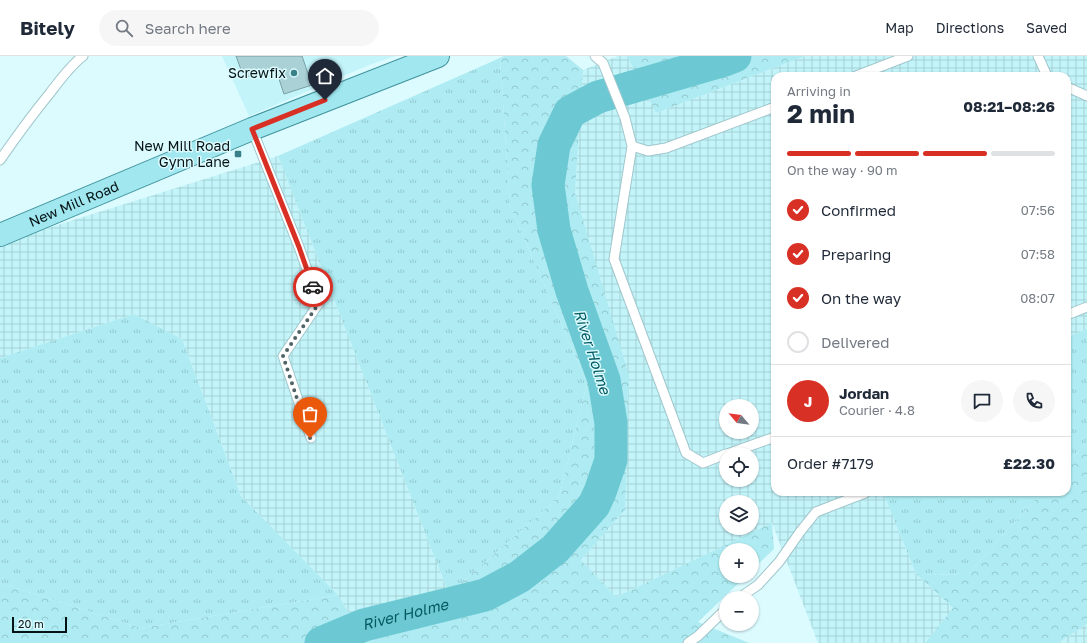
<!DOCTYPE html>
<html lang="en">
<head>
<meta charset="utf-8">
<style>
  :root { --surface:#fff; --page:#f6f6f7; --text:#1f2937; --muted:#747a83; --line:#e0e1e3; --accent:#d93025 }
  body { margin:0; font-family:"Golos Text",sans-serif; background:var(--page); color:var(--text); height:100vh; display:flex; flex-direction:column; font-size:15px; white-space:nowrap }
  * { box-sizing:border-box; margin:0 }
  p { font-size:13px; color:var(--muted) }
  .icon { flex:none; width:22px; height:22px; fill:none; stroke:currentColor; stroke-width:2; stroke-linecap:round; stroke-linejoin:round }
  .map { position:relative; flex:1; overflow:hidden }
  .drawer { position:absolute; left:771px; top:16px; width:300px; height:424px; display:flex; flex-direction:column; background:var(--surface); border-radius:12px; box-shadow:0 1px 3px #0004 }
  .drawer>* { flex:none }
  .needle { width:26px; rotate:299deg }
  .buttons { position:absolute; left:719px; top:343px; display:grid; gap:8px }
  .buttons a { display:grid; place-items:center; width:40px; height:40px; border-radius:50%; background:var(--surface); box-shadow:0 1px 3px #0004; font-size:20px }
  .scale { position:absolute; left:12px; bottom:10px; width:55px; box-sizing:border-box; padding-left:4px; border:2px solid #051315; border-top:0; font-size:11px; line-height:14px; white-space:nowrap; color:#051315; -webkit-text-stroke:3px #dbfbff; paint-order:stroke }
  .pin { position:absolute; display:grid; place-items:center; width:34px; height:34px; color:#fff; margin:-41px -17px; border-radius:50% 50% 50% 0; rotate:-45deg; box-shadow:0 0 4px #0007 }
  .pin .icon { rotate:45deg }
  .courier { position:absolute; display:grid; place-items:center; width:40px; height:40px; margin:-20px; border:3px solid #d93025; border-radius:50%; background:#fff; color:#222; box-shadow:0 1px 5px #0007 }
  .head em { font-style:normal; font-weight:700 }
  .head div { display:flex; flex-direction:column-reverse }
  .head { display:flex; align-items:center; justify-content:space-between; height:68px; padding:0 16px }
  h1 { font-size:26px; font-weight:700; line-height:30px }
  .bar { display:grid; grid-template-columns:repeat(4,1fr); gap:6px 4px; align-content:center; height:48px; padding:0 16px }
  .bar i { height:5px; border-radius:3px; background:var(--line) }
  .bar .current { background:var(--accent) }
  .bar p { grid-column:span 4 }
  .line { display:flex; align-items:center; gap:10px; padding:0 16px; border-top:1px solid var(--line) }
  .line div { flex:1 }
  .round { display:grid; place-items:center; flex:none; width:42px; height:42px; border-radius:21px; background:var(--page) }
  ol { padding:0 16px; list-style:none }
  li { display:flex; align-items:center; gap:12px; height:44px }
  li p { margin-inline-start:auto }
  li .icon { padding:4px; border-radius:50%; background:var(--accent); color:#fff; stroke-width:4 }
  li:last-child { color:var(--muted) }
  li i { width:22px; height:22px; border:2px solid var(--line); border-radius:50% }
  header { display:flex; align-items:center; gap:24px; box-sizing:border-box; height:56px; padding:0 20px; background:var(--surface); border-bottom:1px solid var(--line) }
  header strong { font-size:19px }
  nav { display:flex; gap:22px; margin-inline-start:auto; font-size:14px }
  .search { width:280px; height:36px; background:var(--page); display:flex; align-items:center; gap:10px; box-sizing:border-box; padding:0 14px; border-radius:22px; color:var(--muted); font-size:15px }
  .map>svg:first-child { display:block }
  .built { fill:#c2f4fa }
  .industrial { fill:url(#industrial-grid); fill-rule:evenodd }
  .grass { fill:url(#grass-tufts) }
  .forest { fill:url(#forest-crowns) }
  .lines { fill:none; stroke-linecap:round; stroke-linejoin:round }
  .river { stroke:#6cc8d2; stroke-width:33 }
  .building { fill:#aad1d6; stroke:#7aa0a5 }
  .service-casing { stroke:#a0c7cc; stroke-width:11 }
  .primary-casing { stroke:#40929c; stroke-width:24 }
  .service { stroke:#fff; stroke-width:9 }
  .primary { stroke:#a0e7ef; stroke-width:22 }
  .done { stroke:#506467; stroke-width:4; stroke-dasharray:0 7.2 }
  .route { stroke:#d93025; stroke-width:5 }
  .poi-dot { fill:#398189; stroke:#dbfbff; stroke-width:1.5 }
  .labels { text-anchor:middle; stroke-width:3; stroke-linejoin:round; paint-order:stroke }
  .poi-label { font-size:14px; fill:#051315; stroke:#dbfbff; text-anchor:end }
  .street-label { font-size:14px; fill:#051315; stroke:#dbfbff }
  .water-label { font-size:15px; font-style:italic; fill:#045961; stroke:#dbfbff }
</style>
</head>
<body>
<header>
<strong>Bitely</strong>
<div class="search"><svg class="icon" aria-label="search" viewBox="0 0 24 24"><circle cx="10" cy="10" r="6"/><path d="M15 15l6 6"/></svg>Search here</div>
<nav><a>Map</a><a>Directions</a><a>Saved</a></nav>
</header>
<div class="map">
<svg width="1087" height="587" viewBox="0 0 1087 587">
  <defs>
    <pattern id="industrial-grid" width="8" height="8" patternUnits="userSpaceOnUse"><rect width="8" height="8" fill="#c2f4fa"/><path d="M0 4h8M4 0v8" fill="none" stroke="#a5d0d5"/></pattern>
    <pattern id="grass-tufts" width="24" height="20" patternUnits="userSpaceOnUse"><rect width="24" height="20" fill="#aeebf2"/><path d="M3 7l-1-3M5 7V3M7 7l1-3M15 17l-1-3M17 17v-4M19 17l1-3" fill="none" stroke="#94c9cf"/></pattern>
    <pattern id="forest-crowns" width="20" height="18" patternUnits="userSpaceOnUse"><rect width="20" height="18" fill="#aeebf2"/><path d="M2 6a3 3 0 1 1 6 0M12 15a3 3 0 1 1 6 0" fill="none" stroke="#94c9cf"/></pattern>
  </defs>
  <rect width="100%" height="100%" fill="#dbfbff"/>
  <path class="built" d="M222,0H395L369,9L249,60Z"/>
  <path class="industrial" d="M618,0H627L656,57L805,0H1087V273L1067,281V20H775V436H883L916,518L953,552L925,587H818L772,467L616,541L581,504L625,454L575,137L583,14ZM726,350H752V376H726ZM726,398H752V424H726ZM726,446H752V472H726Z
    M278,100L449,538L350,559L338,539L241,440L182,283L134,258L0,302V187Z
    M1087,568V587H1058Z"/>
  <path class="grass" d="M500,2L510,150L587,327L559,441L449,538L278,100Z
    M134,258L182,283L241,440L338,539L141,572L0,527V302Z
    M1087,273V386L1067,408V281Z
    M883,436H1042L967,519L916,518Z"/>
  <path class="forest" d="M504,0H566L583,14L575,137L629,320L625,454L581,504L616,541L772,467L774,493L752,514V494H726V520H746L698,566L749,587H0V527L141,572L338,539L350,559L449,538L559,441L587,327L510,150L500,2Z
    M627,0H805L656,57Z
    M1087,386V568L1058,587H925L953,552L916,518L967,519L1042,436H1067V408Z"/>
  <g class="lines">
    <path class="river" id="s1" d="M321,587L364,569L485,539L519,521L555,493L594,449L600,436L611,404V367L604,324L572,235L554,174L548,129L554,89L570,56L598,41L725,4L735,0"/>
  </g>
  <path class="building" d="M236,0H302L312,29L284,38L275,11L244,22Z"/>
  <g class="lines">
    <defs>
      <path id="service" d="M595,0L603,7L625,62L632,90L614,203L686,397L703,407L726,398
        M1038,0L1047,20
        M856,20L908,0
        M1067,31L1087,40
        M252,73L299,191L319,247L283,300L311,382
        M632,90L648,95L666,92L775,51
        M0,104C16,81 32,59 50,37C60,24 70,10 83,0
        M1067,259L1087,251
        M727,398L775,381
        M739,542L758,529L779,506L800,476L816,456L865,437V436
        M688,587L698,580L726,553"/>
      <g id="primary">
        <path id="s2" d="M0,179L252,73L438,0"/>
      </g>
    </defs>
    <use href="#service" class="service-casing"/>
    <use href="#primary" class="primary-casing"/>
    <use href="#service" class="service"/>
    <use href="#primary" class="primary"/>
  </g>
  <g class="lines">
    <path class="done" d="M310,382L283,300L319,247L313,231"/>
    <path class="route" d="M313,231L299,191L252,73L325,44"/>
  </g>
  <g class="poi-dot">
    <circle cx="294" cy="17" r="4"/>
    <rect x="234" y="94" width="8" height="8" rx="2"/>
  </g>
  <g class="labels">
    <g class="poi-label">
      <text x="286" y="22">Screwfix</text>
      <text x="230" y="95">New Mill Road<tspan x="230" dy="16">Gynn Lane</tspan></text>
    </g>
    <g class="street-label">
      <text dy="5" stroke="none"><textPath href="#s2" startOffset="80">New Mill Road</textPath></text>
    </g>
    <g class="water-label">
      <text transform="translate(592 296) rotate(72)" y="5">River Holme</text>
      <text dy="5" stroke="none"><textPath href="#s1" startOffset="89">River Holme</textPath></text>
    </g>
  </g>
</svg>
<div class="buttons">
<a><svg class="needle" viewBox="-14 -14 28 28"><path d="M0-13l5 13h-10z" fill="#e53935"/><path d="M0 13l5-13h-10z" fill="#747a83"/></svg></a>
<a><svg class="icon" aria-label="locate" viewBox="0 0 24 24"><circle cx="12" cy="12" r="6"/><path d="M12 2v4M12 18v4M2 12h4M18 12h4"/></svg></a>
<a><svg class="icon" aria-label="layers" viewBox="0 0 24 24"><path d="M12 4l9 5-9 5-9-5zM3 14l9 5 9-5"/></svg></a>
<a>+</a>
<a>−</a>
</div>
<div class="scale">20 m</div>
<div class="pin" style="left:310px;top:382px;background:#ea580c"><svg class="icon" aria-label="bag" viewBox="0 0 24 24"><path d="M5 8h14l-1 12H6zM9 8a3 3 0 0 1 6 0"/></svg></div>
<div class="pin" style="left:325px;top:44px;background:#1f2937"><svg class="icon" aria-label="home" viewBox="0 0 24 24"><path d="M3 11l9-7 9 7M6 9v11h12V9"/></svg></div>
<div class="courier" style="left:313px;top:231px"><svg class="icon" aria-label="car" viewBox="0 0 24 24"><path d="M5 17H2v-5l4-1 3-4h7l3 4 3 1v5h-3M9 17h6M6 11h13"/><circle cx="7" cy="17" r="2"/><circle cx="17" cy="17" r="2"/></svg></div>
<section class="drawer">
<div class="head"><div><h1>2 min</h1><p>Arriving in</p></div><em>08:21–08:26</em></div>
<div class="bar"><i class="current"></i><i class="current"></i><i class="current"></i><i></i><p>On the way · 90 m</p></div>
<ol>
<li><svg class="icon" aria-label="check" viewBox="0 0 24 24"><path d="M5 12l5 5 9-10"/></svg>Confirmed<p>07:56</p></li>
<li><svg class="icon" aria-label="check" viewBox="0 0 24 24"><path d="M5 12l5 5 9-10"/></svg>Preparing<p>07:58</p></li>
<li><svg class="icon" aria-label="check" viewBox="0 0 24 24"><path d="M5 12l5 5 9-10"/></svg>On the way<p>08:07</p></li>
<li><i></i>Delivered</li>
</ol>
<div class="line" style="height:72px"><b class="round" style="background:var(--accent);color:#fff">J</b><div><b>Jordan</b><p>Courier · 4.8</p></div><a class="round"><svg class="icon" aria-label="chat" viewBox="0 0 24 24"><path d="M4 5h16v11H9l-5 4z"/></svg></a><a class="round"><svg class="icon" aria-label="phone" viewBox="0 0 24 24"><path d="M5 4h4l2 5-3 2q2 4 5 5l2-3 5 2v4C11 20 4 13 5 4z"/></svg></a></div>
<div class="line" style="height:52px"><div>Order #7179</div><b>£22.30</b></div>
</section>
</div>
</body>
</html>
